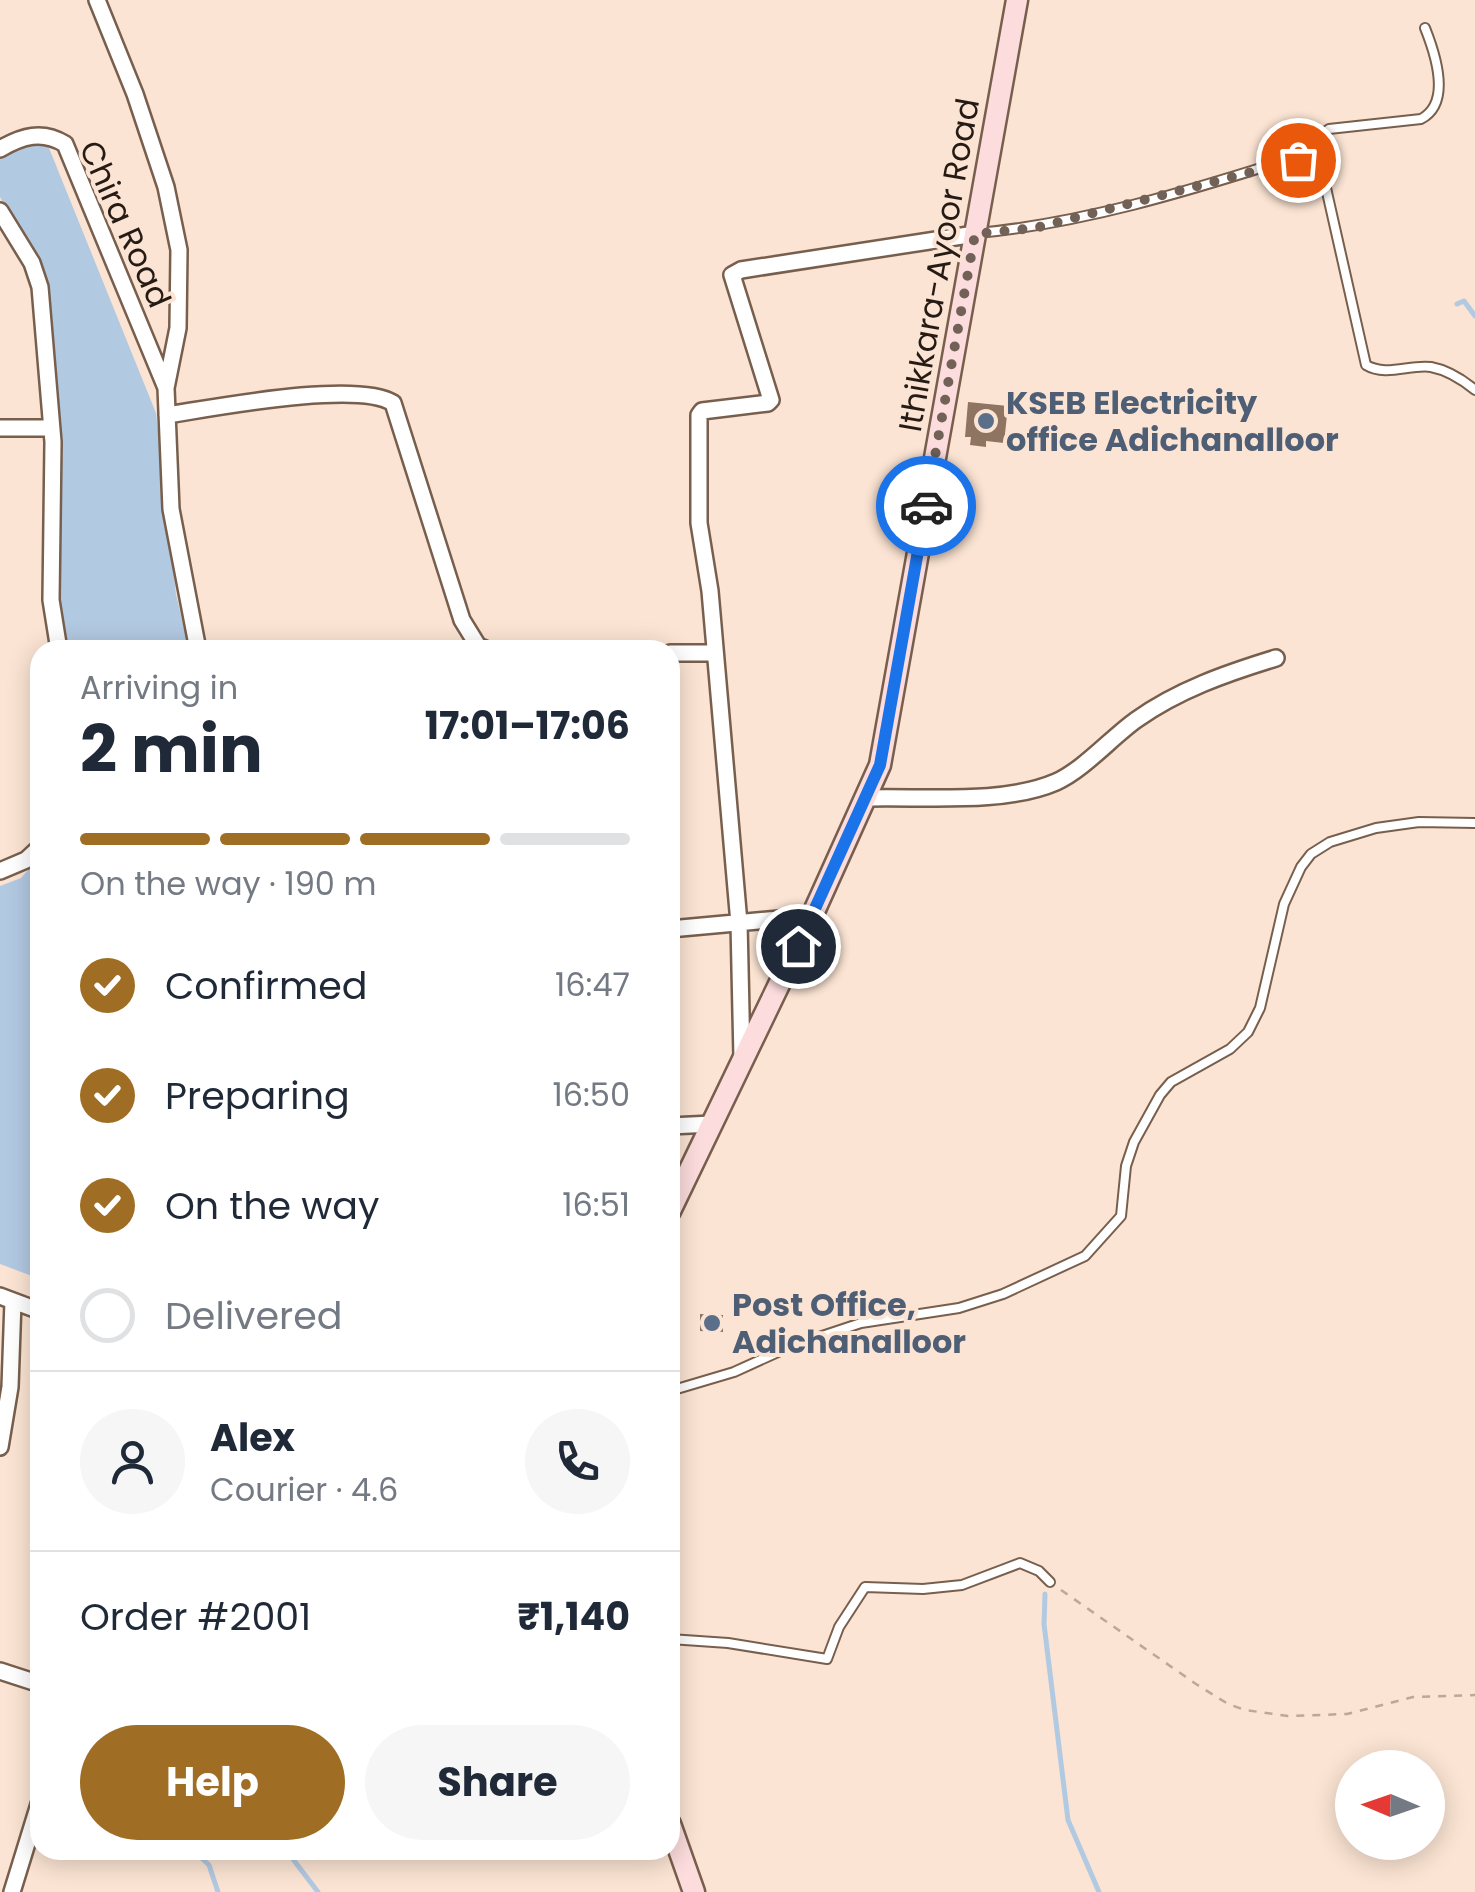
<!DOCTYPE html>
<html lang="en">
<head>
<meta charset="utf-8">
<style>
  :root { --surface:#fff; --page:#f6f6f7; --text:#1f2937; --muted:#747a83; --line:#e0e1e3; --accent:#9f6d23 }
  body { margin:0; font-family:Poppins,sans-serif; background:var(--page); color:var(--text); height:100vh; display:flex; flex-direction:column; font-size:38px; white-space:nowrap }
  * { box-sizing:border-box; margin:0 }
  p { font-size:32px; color:var(--muted) }
  .icon { flex:none; width:55px; height:55px; fill:none; stroke:currentColor; stroke-width:2; stroke-linecap:round; stroke-linejoin:round }
  .map { position:relative; flex:1; overflow:hidden }
  .sheet { position:absolute; left:30px; top:640px; width:650px; height:1220px; display:flex; flex-direction:column; background:var(--surface); border-radius:30px; box-shadow:0 5px 25px #0003 }
  .sheet>* { flex:none }
  .needle { width:65px; rotate:272deg }
  .tools { position:absolute; left:1335px; top:1750px; display:grid; gap:20px }
  .tools a { display:grid; place-items:center; width:110px; height:110px; border-radius:50%; background:var(--surface); box-shadow:0 5px 25px #0003; font-size:50px }
  .pin { position:absolute; display:grid; place-items:center; width:85px; height:85px; color:#fff; margin:-42px; border:5px solid #fff; border-radius:50%; box-shadow:0 2px 10px #0007 }
  .courier { position:absolute; display:grid; place-items:center; width:100px; height:100px; margin:-50px; border:8px solid #1a73e8; border-radius:50%; background:#fff; color:#222; box-shadow:0 2px 12px #0007 }
  .summary em { font-style:normal; font-weight:700 }
  .summary div { display:flex; flex-direction:column-reverse }
  .summary { display:flex; align-items:center; justify-content:space-between; height:170px; padding:0 50px }
  h1 { font-size:65px; font-weight:700; line-height:75px }
  .bar { display:grid; grid-template-columns:repeat(4,1fr); gap:15px 10px; align-content:center; height:120px; padding:0 50px }
  .bar i { height:12px; border-radius:8px; background:var(--line) }
  .bar .selected { background:var(--accent) }
  .bar p { grid-column:span 4 }
  .line { display:flex; align-items:center; gap:25px; padding:0 50px; border-top:2px solid var(--line) }
  .line div { flex:1 }
  .round { display:grid; place-items:center; flex:none; width:105px; height:105px; border-radius:52px; background:var(--page) }
  ol { padding:0 50px; list-style:none }
  li { display:flex; align-items:center; gap:30px; height:110px }
  li p { margin-inline-start:auto }
  li .icon { padding:10px; border-radius:50%; background:var(--accent); color:#fff; stroke-width:4 }
  li:last-child { color:var(--muted) }
  li i { width:55px; height:55px; border:5px solid var(--line); border-radius:50% }
  .cta { display:flex; gap:20px; margin-top:auto; padding:20px 50px }
  .cta a { flex:1; height:115px; border-radius:60px; background:var(--accent); color:#fff; font-size:40px; font-weight:700; line-height:115px; text-align:center }
  .cta a+a { background:var(--page); color:var(--text) }
  .map>svg:first-child { display:block }
  .water { fill:#b2c9e2 }
  .lines { fill:none; stroke-linecap:round; stroke-linejoin:round }
  .stream { stroke:#b2c9e2; stroke-width:5 }
  .building { fill:#8f7462 }
  .service-casing { stroke:#785f4d; stroke-width:12 }
  .minor-casing { stroke:#785f4d; stroke-width:20 }
  .secondary-casing { stroke:#785f4d; stroke-width:25 }
  .path { stroke:#bba89a; stroke-width:2.5; stroke-dasharray:8 8; stroke-linecap:butt }
  .service { stroke:#fff; stroke-width:8 }
  .minor { stroke:#fff; stroke-width:15 }
  .secondary { stroke:#fcdcdd; stroke-width:20 }
  .done { stroke:#716157; stroke-width:10; stroke-dasharray:0 18 }
  .route { stroke:#1a73e8; stroke-width:12 }
  .service-dot { fill:#5c6f8a; stroke:#fbe4d3; stroke-width:4 }
  .labels { text-anchor:middle; stroke-width:8; stroke-linejoin:round; paint-order:stroke }
  .street-label { font-size:32px; fill:#261b14; stroke:#fbe4d3 }
  .service-label { font-size:32px; font-weight:bold; fill:#4e5e75; stroke:#fbe4d3; text-anchor:start }
</style>
</head>
<body>
<div class="map">
<svg width="1475" height="1892" viewBox="0 0 1475 1892">
  <rect width="100%" height="100%" fill="#fbe4d3"/>
  <path class="water" d="M36,142L49,148L156,413L176,594L189,650H67L62,639L47,285L0,197V158Z
    M40,857V1279L0,1264V886L21,878Z"/>
  <g class="lines">
    <path class="stream" d="M1457,304L1464,301L1475,316
      M1045,1594L1044,1624L1068,1820L1099,1892
      M193,1850L209,1865L218,1892
      M286,1850L318,1892"/>
  </g>
  <path class="building" d="M968,402L1008,406L1004,443L986,441V447L970,445L971,437H965Z
    M700,1314L723,1315V1332L700,1331Z"/>
  <g class="lines">
    <defs>
      <path id="service" d="M1303,161L1317,138L1329,129L1421,119C1452,103 1435,53 1425,28
        M978,233C1083,223 1185,192 1286,160L1310,163L1324,179L1366,365C1386,377 1410,364 1431,367C1447,370 1463,380 1475,390
        M670,1391L734,1372L789,1347L861,1323L959,1308L1003,1294L1085,1256L1121,1216L1126,1166L1134,1142L1160,1095L1171,1082L1230,1049L1248,1032L1260,1008L1284,904L1301,867L1311,854L1330,842L1376,828L1419,822L1475,823
        M670,1639L728,1643L827,1659L839,1627L865,1587L923,1589L962,1585L1020,1563L1039,1571L1050,1582"/>
      <path id="minor" d="M97,0L135,94L166,187L179,250L178,328L166,388L171,509L198,650
        M0,149C22,136 42,130 65,144L166,388
        M0,211L32,263L40,287L53,442L51,600L59,650
        M167,415C213,408 357,380 393,403L462,620L478,646L487,650
        M0,428H52
        M670,653H715
        M865,798C922,796 1003,805 1056,782C1083,770 1111,738 1136,720C1178,690 1227,673 1276,658
        M0,871L26,860L40,847
        M670,929L812,916
        M742,1058L739,923L710,591L699,523V415L702,411L768,403L771,400L732,275L741,270L975,234
        M670,1126L712,1124
        M0,1296L40,1311
        M0,1447L10,1387L13,1301
        M0,1671L40,1684
        M12,1892L40,1801"/>
      <path id="secondary" d="M670,1211L812,916L880,765L1017,0
        M670,1824L694,1892"/>
    </defs>
    <use href="#service" class="service-casing"/>
    <use href="#minor" class="minor-casing"/>
    <use href="#secondary" class="secondary-casing"/>
    <path class="path" d="M1061,1590L1196,1684L1228,1704L1245,1710L1288,1716L1347,1714L1413,1697L1475,1695"/>
    <use href="#service" class="service"/>
    <use href="#minor" class="minor"/>
    <use href="#secondary" class="secondary"/>
  </g>
  <g class="lines">
    <path class="done" d="M926,506L975,234L1035,228L1298,160"/>
    <path class="route" d="M798,946L880,765L926,506"/>
  </g>
  <g class="service-dot">
    <circle cx="986" cy="421" r="10"/>
    <circle cx="712" cy="1323" r="10"/>
  </g>
  <g class="labels">
    <g class="street-label">
      <text transform="translate(125 224) rotate(66)" y="11">Chira Road</text>
      <text transform="translate(939 265) rotate(-80)" y="11">Ithikkara-Ayoor Road</text>
    </g>
    <g class="service-label">
      <text x="1006" y="414">KSEB Electricity<tspan x="1006" dy="37">office Adichanalloor</tspan></text>
      <text x="732" y="1316">Post Office,<tspan x="732" dy="37">Adichanalloor</tspan></text>
    </g>
  </g>
</svg>
<div class="tools">
<a><svg class="needle" viewBox="-14 -14 28 28"><path d="M0-13l5 13h-10z" fill="#e53935"/><path d="M0 13l5-13h-10z" fill="#747a83"/></svg></a>
</div>
<div class="pin" style="left:1298px;top:160px;background:#ea580c"><svg class="icon" aria-label="bag" viewBox="0 0 24 24"><path d="M5 8h14l-1 12H6zM9 8a3 3 0 0 1 6 0"/></svg></div>
<div class="pin" style="left:798px;top:946px;background:#1f2937"><svg class="icon" aria-label="home" viewBox="0 0 24 24"><path d="M3 11l9-7 9 7M6 9v11h12V9"/></svg></div>
<div class="courier" style="left:926px;top:506px"><svg class="icon" aria-label="car" viewBox="0 0 24 24"><path d="M5 17H2v-5l4-1 3-4h7l3 4 3 1v5h-3M9 17h6M6 11h13"/><circle cx="7" cy="17" r="2"/><circle cx="17" cy="17" r="2"/></svg></div>
<section class="sheet">
<div class="summary"><div><h1>2 min</h1><p>Arriving in</p></div><em>17:01–17:06</em></div>
<div class="bar"><i class="selected"></i><i class="selected"></i><i class="selected"></i><i></i><p>On the way · 190 m</p></div>
<ol>
<li><svg class="icon" aria-label="check" viewBox="0 0 24 24"><path d="M5 12l5 5 9-10"/></svg>Confirmed<p>16:47</p></li>
<li><svg class="icon" aria-label="check" viewBox="0 0 24 24"><path d="M5 12l5 5 9-10"/></svg>Preparing<p>16:50</p></li>
<li><svg class="icon" aria-label="check" viewBox="0 0 24 24"><path d="M5 12l5 5 9-10"/></svg>On the way<p>16:51</p></li>
<li><i></i>Delivered</li>
</ol>
<div class="line" style="height:180px"><a class="round"><svg class="icon" aria-label="person" viewBox="0 0 24 24"><circle cx="12" cy="8" r="4"/><path d="M4 21q1-7 8-7t8 7"/></svg></a><div><b>Alex</b><p>Courier · 4.6</p></div><a class="round"><svg class="icon" aria-label="phone" viewBox="0 0 24 24"><path d="M5 4h4l2 5-3 2q2 4 5 5l2-3 5 2v4C11 20 4 13 5 4z"/></svg></a></div>
<div class="line" style="height:130px"><div>Order #2001</div><b>₹1,140</b></div>
<div class="cta"><a>Help</a><a>Share</a></div>
</section>
</div>
</body>
</html>
